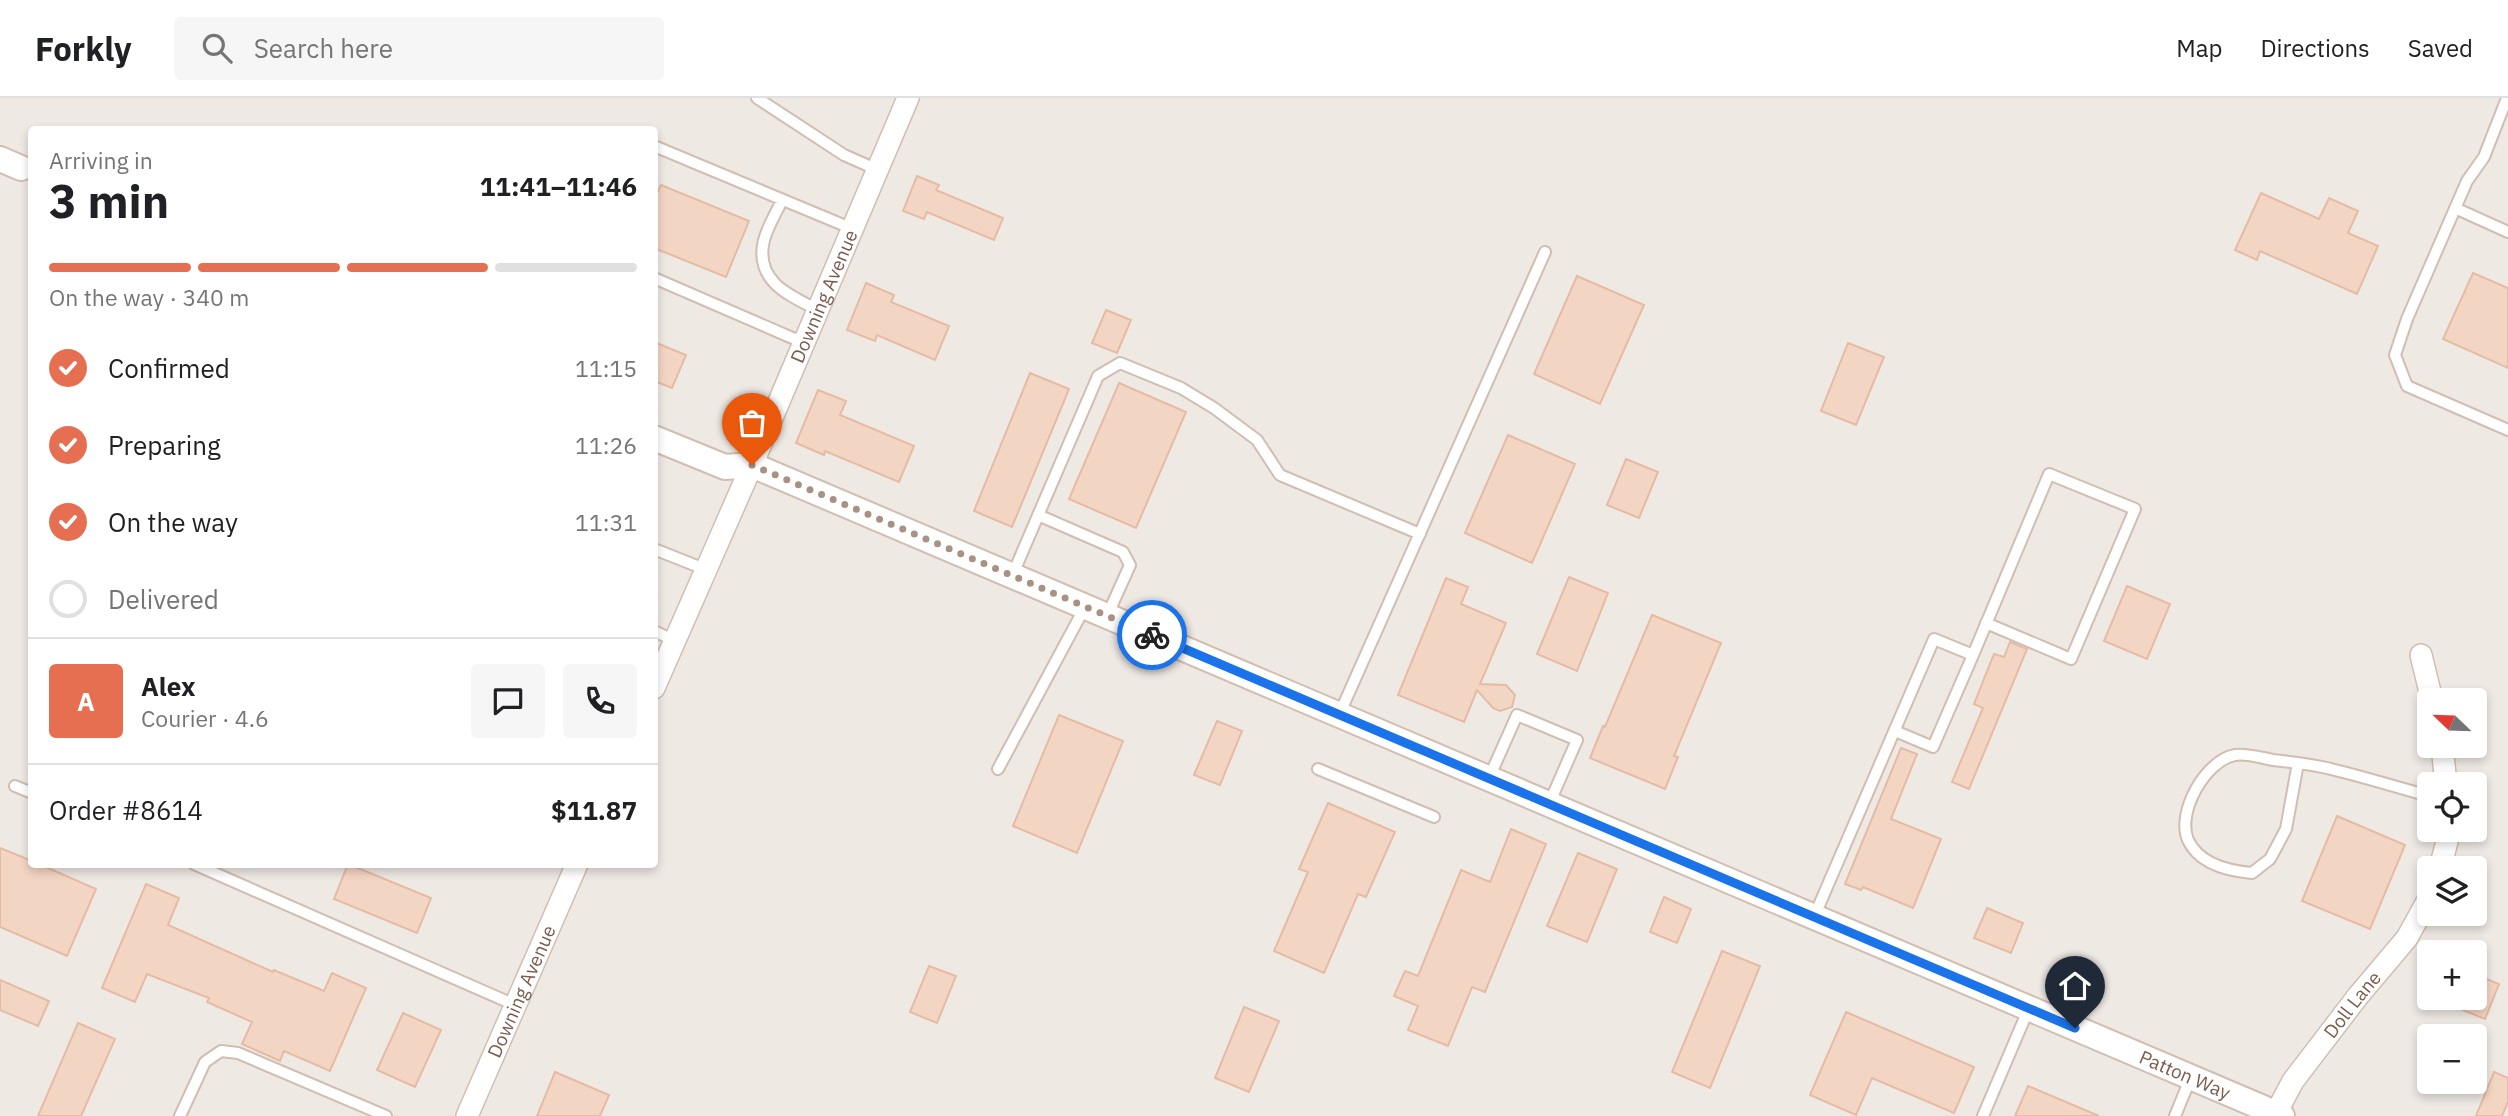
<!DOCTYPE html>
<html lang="en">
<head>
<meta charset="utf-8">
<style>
  :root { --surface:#fff; --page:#f6f6f6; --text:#202124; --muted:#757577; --line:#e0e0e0; --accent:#e76f51 }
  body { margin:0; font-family:"IBM Plex Sans",sans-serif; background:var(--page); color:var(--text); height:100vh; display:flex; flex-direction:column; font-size:26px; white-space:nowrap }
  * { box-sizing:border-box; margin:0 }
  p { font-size:23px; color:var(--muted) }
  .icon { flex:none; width:38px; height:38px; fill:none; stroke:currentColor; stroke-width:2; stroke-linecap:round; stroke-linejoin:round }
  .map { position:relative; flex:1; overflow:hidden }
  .sheet { position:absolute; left:28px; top:28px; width:630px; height:742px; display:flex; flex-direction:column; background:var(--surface); border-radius:7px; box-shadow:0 4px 10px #0003 }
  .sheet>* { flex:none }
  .needle { width:46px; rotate:293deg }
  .tools { position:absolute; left:2417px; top:590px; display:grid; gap:14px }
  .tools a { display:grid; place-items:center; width:70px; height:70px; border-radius:7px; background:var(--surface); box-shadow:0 4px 10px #0003; font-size:35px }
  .pin { position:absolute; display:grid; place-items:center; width:60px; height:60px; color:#fff; margin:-72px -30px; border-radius:50% 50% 50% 0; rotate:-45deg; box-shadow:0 0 7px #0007 }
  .pin .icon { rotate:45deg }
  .courier { position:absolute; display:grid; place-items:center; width:70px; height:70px; margin:-35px; border:5px solid #1a73e8; border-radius:50%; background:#fff; color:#222; box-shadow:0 2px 9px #0007 }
  .headline em { font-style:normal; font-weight:800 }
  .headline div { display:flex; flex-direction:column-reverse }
  .headline { display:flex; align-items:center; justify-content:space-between; height:119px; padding:0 21px }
  h1 { font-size:46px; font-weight:800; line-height:52px }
  .bar { display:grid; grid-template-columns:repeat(4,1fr); gap:10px 7px; align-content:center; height:84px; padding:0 21px }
  .bar i { height:9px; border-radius:5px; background:var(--line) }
  .bar .active { background:var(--accent) }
  .bar p { grid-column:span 4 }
  .line { display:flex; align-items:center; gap:18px; padding:0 21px; border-top:2px solid var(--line) }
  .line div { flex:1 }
  .round { display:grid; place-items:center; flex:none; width:74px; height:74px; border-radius:7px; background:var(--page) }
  ol { padding:0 21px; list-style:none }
  li { display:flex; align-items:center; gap:21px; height:77px }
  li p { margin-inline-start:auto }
  li .icon { padding:7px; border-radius:50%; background:var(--accent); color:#fff; stroke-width:4 }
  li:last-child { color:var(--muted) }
  li i { width:38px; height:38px; border:4px solid var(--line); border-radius:50% }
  header { display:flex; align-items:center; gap:42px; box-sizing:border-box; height:98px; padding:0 35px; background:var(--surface); border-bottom:2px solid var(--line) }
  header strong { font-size:33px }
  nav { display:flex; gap:38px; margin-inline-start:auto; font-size:24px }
  .search { width:490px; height:63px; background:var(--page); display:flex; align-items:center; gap:18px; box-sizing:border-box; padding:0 24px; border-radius:7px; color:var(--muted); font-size:26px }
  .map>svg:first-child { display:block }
  .industrial { fill:#efe9e4; fill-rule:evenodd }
  .building { fill:#f3d5c3; stroke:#e6bba3; stroke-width:2 }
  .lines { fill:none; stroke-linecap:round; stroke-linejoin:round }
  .service-casing { stroke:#d1beb0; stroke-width:14 }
  .minor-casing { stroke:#d1beb0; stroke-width:24 }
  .tertiary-casing { stroke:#d1beb0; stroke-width:28 }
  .service { stroke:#fff; stroke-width:10 }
  .minor { stroke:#fff; stroke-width:21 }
  .tertiary { stroke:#fff; stroke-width:24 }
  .done { stroke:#a89285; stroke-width:7; stroke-dasharray:0 12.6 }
  .route { stroke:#1a73e8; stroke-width:9 }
  .labels { text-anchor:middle; stroke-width:6; stroke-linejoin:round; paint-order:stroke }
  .street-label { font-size:19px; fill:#7a5c4d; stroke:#fffaf3 }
</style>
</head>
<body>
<header>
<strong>Forkly</strong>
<div class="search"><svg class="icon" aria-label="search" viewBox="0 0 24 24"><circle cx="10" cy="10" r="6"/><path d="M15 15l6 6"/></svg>Search here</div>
<nav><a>Map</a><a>Directions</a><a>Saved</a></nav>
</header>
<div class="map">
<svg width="2508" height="1018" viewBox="0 0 2508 1018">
  <rect width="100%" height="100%" fill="#fdf6ec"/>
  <path class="industrial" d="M0,0H2508V1018H0ZM32,32H654V766H32ZM2429,602H2474V648H2429ZM2429,686H2474V732H2429ZM2429,770H2474V816H2429ZM2429,854H2474V900H2429ZM2429,938H2474V984H2429Z"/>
  <path class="building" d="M917,78L939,87L936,92L1003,120L994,142L927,114L924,121L903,113Z
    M661,87L749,123L726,179L654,150V101Z
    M2261,95L2319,121L2329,100L2358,113L2348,135L2378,148L2357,196L2260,153L2257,162L2235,152Z
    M2473,175L2508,190V270L2443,241Z
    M1577,178L1644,207L1600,306L1534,276Z
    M866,185L894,197L891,204L949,228L935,262L877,237L875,243L847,232Z
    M1106,212L1131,222L1117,255L1092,245Z
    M654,244L686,257L672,290L654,283Z
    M1848,245L1884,259L1856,327L1821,313Z
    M1030,275L1069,291L1012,429L974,413Z
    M1119,285L1186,314L1136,430L1069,401Z
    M818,292L846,303L840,317L914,348L899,384L825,353L824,357L796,345Z
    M1508,337L1575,366L1532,465L1465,435Z
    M1626,361L1658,374L1639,420L1607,407Z
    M1569,479L1608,495L1577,573L1537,556Z
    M1446,480L1468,489L1461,506L1506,525L1480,586L1506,587L1515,597L1512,609L1500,613L1493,610L1477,592L1464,624L1398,597Z
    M2127,488L2170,506L2147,561L2104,543Z
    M1652,517L1721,545L1674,658L1678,659L1665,691L1590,660L1603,628L1605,629Z
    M2010,544L2027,551L1969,691L1952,684L1983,610L1974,606L1994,556L2004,559Z
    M1059,617L1123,643L1077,755L1013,728Z
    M1217,623L1242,633L1220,687L1194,677Z
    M1901,650L1917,656L1891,721L1941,741L1913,810L1863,789L1861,792L1845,786Z
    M1328,705L1395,734L1366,799L1358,796L1324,875L1274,853L1308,774L1299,771Z
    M2337,718L2405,747L2370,831L2302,803Z
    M1511,731L1546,746L1485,894L1472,889L1448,948L1408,932L1418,908L1394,898L1405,873L1418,878L1461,772L1490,784Z
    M0,750L32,763V766H39L96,791L67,858L0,829Z
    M1578,755L1617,771L1587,844L1547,828Z
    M348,766L431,800L417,835L334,801Z
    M146,786L179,800L168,827L273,874L274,872L324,893L332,875L366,890L330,973L284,953L280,963L242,946L252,924L207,904L209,900L147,876L135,904L102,890Z
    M1664,799L1691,811L1677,845L1650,834Z
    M1987,810L2023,825L2011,855L1974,840Z
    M1722,853L1760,868L1710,990L1672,974Z
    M929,868L956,878L937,925L910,914Z
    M2474,876L2499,886L2485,921L2433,900H2474Z
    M0,882L49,903L38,928L0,912Z
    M1244,909L1279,923L1249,994L1215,980Z
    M1846,914L1974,969L1954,1015L1872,980L1856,1017L1810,997Z
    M403,915L441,932L415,989L377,972Z
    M78,925L115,941L81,1018H38Z
    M555,974L609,997L600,1018H537Z
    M2494,974L2508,980V1004L2502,1018H2476Z
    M2028,988L2099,1018H2015Z"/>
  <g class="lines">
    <defs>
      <path id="service" d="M757,0L844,57L878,72
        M2507,0L2484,59L2467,83L2407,221L2395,257L2407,288L2508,332
        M654,48L853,131
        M782,102C776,116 765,132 763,147C757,185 791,198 818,212
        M2455,110L2508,134
        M654,180L804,245
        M1038,417L1123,454L1130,467L1107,518
        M654,451L707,472
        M1012,478L1098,278L1120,265L1181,290L1214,310L1257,342L1280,377L1420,436
        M654,533L675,543
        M1339,617L1545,154
        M1895,633L1933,649L1973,557
        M2298,665L2286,731L2270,761L2252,775C2229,773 2199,766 2188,742C2176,714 2206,662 2235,657C2246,655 2262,660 2273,662C2292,664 2312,666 2331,671C2364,679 2396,689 2429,698
        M998,671L1085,509
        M1318,671L1434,719
        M1489,680L1517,617L1577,642L1549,706
        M15,688L32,695
        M194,766L515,907
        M1814,819L1934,541L1973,557L2049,376L2135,411L2071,561L1986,525
        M180,1018L205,964L221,953L238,955L386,1018
        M1983,1018L2029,910
        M2175,1018L2191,979"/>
      <g id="minor">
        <path d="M2421,557L2432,602"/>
        <path id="s1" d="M654,590L752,367L908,0"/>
        <path d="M2442,648L2446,686"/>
        <path d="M2440,770L2450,732"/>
        <path id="s2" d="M2276,1015L2293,983L2358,898L2407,840L2429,800"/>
        <path id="s3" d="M467,1018L577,766"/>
      </g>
      <g id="tertiary">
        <path d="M0,61L21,70"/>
        <path id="s4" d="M654,340L725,369L752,367L2282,1018"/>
      </g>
    </defs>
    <use href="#service" class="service-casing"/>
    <use href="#minor" class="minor-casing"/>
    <use href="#tertiary" class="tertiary-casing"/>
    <use href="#service" class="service"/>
    <use href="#minor" class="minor"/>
    <use href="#tertiary" class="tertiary"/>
  </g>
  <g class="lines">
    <path class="done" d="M752,367L1152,537"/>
    <path class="route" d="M1152,537L2075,930"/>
  </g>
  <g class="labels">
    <g class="street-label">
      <text dy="7" stroke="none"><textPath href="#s1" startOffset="427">Downing Avenue</textPath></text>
      <text dy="7" stroke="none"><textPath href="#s3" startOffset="136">Downing Avenue</textPath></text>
      <text dy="7" stroke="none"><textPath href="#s2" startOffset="133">Doll Lane</textPath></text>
      <text dy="7" stroke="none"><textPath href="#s4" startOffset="1661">Patton Way</textPath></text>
    </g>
  </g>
</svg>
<div class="tools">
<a><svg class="needle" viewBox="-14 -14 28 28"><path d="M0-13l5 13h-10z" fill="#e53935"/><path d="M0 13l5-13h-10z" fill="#757577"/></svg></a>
<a><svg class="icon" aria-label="locate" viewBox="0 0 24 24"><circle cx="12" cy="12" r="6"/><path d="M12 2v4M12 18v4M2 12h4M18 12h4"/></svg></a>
<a><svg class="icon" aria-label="layers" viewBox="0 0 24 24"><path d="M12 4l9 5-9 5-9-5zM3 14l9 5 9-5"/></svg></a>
<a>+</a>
<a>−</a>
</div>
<div class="pin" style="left:752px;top:367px;background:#ea580c"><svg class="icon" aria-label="bag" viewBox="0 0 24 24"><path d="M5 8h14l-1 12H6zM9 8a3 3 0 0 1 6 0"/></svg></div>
<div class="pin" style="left:2075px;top:930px;background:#1f2937"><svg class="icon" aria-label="home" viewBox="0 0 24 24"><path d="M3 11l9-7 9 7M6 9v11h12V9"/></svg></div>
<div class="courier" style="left:1152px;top:537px"><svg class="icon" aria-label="bike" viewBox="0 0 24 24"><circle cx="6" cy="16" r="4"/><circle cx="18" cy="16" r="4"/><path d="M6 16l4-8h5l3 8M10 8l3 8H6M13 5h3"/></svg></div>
<section class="sheet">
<div class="headline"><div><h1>3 min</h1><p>Arriving in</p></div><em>11:41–11:46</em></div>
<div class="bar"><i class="active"></i><i class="active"></i><i class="active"></i><i></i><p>On the way · 340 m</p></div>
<ol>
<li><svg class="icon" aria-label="check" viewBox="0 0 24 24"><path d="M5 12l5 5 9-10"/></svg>Confirmed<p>11:15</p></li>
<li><svg class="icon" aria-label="check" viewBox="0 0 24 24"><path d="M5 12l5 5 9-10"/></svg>Preparing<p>11:26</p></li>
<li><svg class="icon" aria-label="check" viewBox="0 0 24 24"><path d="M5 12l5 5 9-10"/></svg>On the way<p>11:31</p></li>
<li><i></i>Delivered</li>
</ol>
<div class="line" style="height:126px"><b class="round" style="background:var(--accent);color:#fff">A</b><div><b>Alex</b><p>Courier · 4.6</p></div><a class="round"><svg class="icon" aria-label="chat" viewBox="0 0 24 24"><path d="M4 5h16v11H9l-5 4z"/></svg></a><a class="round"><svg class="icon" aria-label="phone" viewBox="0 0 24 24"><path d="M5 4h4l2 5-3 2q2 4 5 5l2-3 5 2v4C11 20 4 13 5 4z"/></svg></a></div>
<div class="line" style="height:91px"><div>Order #8614</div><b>$11.87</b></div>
</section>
</div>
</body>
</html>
